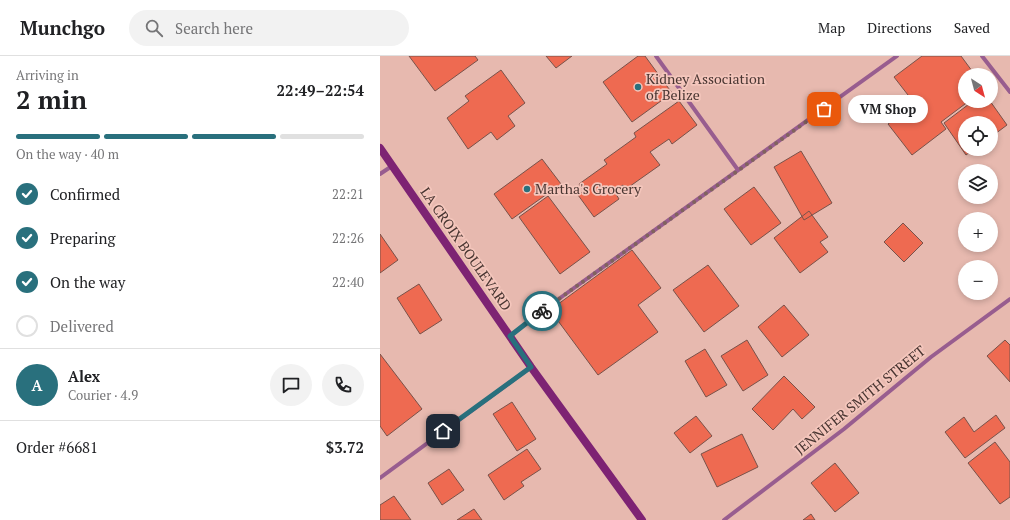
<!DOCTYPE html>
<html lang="en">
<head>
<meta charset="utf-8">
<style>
  :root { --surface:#fff; --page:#f2f2f2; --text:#202124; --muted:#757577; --line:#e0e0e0; --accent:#29707d }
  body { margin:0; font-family:"PT Serif",serif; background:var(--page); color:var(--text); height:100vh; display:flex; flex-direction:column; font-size:15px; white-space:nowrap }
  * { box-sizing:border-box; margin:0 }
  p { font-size:13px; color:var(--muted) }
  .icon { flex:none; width:22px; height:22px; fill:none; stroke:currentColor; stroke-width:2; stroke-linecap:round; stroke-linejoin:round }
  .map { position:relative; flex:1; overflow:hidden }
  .side { display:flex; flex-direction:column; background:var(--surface); width:380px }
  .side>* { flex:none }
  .needle { width:26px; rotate:144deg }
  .buttons { position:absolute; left:578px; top:12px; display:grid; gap:8px }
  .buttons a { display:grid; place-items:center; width:40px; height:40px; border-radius:50%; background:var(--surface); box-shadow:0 2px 6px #0003; font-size:20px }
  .pin { position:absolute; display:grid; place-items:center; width:34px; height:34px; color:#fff; margin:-17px; border-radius:8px; box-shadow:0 2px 6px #0006 }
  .courier { position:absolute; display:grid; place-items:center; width:40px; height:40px; margin:-20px; border:3px solid #29707d; border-radius:50%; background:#fff; color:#222; box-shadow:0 1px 5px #0007 }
  .bubble { position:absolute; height:28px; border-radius:14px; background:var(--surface); box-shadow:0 2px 6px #0003; font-size:13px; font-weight:800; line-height:28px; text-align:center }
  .head em { font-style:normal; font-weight:800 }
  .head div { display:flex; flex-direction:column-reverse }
  .head { display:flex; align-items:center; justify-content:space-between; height:68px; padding:0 16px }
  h1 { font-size:26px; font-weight:800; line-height:30px }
  .bar { display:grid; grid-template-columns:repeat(4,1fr); gap:6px 4px; align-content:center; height:48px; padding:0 16px }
  .bar i { height:5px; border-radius:3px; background:var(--line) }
  .bar .on { background:var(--accent) }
  .bar p { grid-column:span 4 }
  .line { display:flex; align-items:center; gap:10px; padding:0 16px; border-top:1px solid var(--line) }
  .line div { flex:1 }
  .round { display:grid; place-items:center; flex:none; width:42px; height:42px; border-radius:21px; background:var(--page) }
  ol { padding:0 16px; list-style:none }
  li { display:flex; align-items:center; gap:12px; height:44px }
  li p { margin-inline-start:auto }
  li .icon { padding:4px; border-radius:50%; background:var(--accent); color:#fff; stroke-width:4 }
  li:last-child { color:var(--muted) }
  li i { width:22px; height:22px; border:2px solid var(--line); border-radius:50% }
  header { display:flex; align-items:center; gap:24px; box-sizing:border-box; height:56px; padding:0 20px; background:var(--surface); border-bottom:1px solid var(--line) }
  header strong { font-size:19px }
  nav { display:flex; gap:22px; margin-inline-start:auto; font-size:14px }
  .search { width:280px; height:36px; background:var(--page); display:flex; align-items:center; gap:10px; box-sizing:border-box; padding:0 14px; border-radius:22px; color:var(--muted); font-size:15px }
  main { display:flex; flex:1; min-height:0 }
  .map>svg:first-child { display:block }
  .building { fill:#ee6a51; stroke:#79524a }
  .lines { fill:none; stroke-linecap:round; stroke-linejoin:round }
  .street { stroke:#985d8f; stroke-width:4 }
  .secondary { stroke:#7d2373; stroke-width:8 }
  .done { stroke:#80635d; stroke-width:4; stroke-dasharray:0 7.2 }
  .route { stroke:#29707d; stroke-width:5 }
  .poi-dot { fill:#29707d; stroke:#f4c6bc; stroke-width:1.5 }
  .labels { text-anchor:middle; stroke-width:3.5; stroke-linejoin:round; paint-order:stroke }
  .poi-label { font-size:14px; fill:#483531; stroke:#f4c6bc; text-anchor:start }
  .street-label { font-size:14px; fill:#483531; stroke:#f4c6bc }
</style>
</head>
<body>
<header>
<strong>Munchgo</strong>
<div class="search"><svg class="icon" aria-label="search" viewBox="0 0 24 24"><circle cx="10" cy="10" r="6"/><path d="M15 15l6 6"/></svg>Search here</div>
<nav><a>Map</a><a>Directions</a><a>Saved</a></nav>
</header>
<main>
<section class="side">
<div class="head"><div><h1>2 min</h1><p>Arriving in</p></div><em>22:49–22:54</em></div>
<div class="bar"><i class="on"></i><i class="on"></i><i class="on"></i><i></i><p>On the way · 40 m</p></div>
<ol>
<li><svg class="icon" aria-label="check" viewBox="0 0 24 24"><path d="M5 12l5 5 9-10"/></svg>Confirmed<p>22:21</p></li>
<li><svg class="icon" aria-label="check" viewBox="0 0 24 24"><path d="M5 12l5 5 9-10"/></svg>Preparing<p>22:26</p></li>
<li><svg class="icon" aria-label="check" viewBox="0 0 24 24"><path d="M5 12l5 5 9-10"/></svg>On the way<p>22:40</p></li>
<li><i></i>Delivered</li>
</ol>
<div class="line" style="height:72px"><b class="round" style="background:var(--accent);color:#fff">A</b><div><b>Alex</b><p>Courier · 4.9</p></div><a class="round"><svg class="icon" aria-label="chat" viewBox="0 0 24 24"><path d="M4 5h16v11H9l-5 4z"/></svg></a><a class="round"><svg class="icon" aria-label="phone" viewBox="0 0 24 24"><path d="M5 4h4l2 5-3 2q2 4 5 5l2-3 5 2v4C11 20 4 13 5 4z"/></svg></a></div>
<div class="line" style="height:52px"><div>Order #6681</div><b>$3.72</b></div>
</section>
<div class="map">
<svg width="630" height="464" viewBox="0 0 630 464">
  <rect width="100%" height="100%" fill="#e7b9af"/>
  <path class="building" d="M29,0H95L98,4L55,35Z
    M166,0H192L176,12Z
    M258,0H265L292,37L252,66L223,26Z
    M542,0H581L595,19H585V45H589L561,66L566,73L532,99L508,68L535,48L514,21Z
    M121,14L145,47L128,60L135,70L117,84L111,76L88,93L67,62L89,45L85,40Z
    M299,45L317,69L292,88L289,83L270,96L280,109L246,133L243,129L234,135L239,143L214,161L198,139L204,135L199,128L227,108L224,104L256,81L254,77Z
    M593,45H610L627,69L611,81V67H585V93H594L586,99L564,67Z
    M421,95L452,147L424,164L394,111Z
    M162,103L181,128L132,163L114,138Z
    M374,131L401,167L371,189L344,153Z
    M168,140L210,196L180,218L139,161Z
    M429,155L448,181L440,186L448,196L420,217L394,182Z
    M523,167L543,187L524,206L504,186Z
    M0,178L18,204L0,217Z
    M252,194L281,232L258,249L278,276L218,319L170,254Z
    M328,209L359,250L324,276L293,234Z
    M39,228L62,264L40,278L17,242Z
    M404,249L429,279L402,301L378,271Z
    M367,284L388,319L363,335L341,300Z
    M625,284L630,289V326L607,300Z
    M325,293L347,329L326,341L305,305Z
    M0,298L42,353L7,380L0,370Z
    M404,320L435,351L422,363L413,353L393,374L372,353Z
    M132,346L156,383L137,395L113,358Z
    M616,359L625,372L585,402L565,376L584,361L594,376Z
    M316,360L332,380L310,397L294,377Z
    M362,378L378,411L337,431L321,398Z
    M615,386L630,406V441L620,448L588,407Z
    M147,393L161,413L141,426L144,430L124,444L108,419Z
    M455,407L479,437L455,456L431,427Z
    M69,413L84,434L62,449L48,427Z
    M14,440L31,464H0V449Z
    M94,453L102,464H77Z
    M431,458L435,464H423Z"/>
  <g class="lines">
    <path class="street" d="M276,0L358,114
      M602,0L630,36
      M0,118L12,110
      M130,280L162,255L517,0
      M0,422L151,311
      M344,464L464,373L551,301L630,243"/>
    <path class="secondary" d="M0,92L151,311L262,464"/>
  </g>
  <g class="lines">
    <path class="done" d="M162,255L444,53"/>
    <path class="route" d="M63,375L151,311L130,280L162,255"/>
  </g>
  <g class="poi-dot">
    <circle cx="258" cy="31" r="4"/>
    <circle cx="147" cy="133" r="4"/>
  </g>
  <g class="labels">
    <g class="poi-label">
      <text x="266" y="28">Kidney Association<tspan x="266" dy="16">of Belize</tspan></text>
      <text x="155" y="138">Martha's Grocery</text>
    </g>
    <g class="street-label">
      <text transform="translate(86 193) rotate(55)" y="5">LA CROIX BOULEVARD</text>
      <text transform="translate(480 344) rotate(-39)" y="5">JENNIFER SMITH STREET</text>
    </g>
  </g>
</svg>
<div class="buttons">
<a><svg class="needle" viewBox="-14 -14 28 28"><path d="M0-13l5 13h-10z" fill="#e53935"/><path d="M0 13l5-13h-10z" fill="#757577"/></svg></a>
<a><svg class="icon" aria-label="locate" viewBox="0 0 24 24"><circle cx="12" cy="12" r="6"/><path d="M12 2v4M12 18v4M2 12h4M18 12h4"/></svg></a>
<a><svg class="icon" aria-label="layers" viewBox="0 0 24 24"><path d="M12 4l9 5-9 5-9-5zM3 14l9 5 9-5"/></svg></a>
<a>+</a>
<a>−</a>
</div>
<div class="pin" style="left:444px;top:53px;background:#ea580c"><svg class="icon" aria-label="bag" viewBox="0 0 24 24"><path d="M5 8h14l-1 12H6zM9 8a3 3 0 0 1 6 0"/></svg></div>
<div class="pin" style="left:63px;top:375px;background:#1f2937"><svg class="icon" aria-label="home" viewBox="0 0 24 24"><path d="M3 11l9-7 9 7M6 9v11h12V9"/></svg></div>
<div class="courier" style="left:162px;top:255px"><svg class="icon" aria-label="bike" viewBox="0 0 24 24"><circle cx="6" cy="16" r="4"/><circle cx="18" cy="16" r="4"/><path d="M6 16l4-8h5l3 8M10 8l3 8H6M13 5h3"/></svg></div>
<div class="bubble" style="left:468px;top:39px;width:80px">VM Shop</div>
</div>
</main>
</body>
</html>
